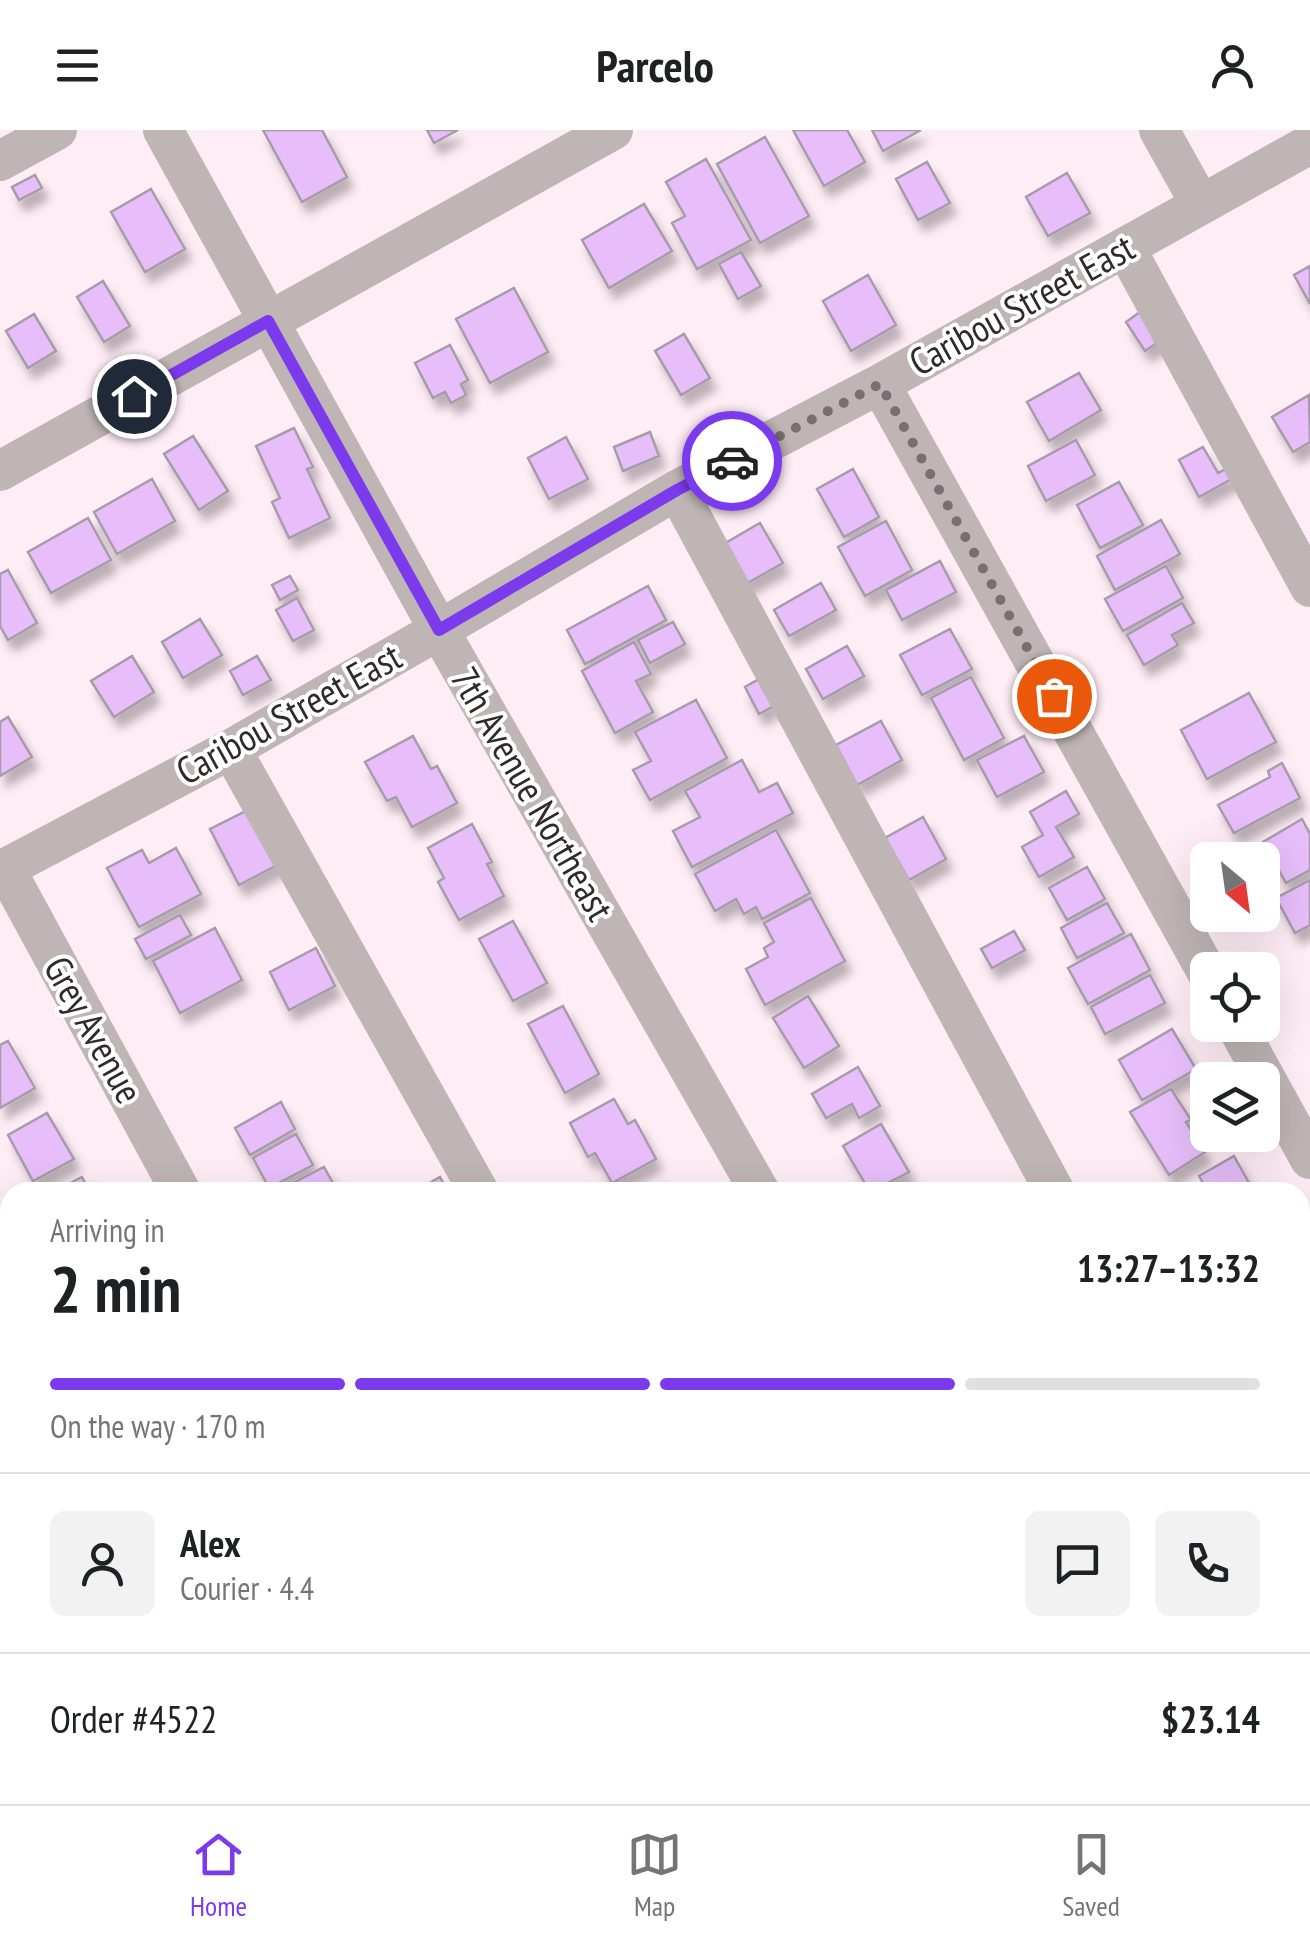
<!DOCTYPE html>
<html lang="en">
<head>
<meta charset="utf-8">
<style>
  :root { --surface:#fff; --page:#f2f2f2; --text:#202124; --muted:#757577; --line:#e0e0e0; --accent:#7c3aed }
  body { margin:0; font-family:"PT Sans Narrow",sans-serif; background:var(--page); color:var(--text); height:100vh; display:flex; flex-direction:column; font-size:38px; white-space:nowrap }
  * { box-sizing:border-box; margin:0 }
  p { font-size:32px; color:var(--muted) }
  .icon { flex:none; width:55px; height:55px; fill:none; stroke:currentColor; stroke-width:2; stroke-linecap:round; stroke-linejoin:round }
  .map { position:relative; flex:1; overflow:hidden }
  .drawer { position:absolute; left:0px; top:1052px; width:1310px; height:622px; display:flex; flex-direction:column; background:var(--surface); border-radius:30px 30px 0 0; box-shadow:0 10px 40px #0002 }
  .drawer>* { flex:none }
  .needle { width:65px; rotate:151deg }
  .fabs { position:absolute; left:1190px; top:712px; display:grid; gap:20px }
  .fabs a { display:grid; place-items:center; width:90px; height:90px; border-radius:15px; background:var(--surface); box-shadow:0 10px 40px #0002; font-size:50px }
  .pin { position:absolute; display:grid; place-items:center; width:85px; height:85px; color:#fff; margin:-42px; border:5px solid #fff; border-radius:50%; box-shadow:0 2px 10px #0007 }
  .courier { position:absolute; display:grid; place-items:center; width:100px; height:100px; margin:-50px; border:8px solid #7c3aed; border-radius:50%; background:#fff; color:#222; box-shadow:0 2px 12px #0007 }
  .overview em { font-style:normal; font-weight:800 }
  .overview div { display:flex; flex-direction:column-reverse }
  .overview { display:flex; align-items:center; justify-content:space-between; height:170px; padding:0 50px }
  h1 { font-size:65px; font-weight:800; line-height:75px }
  .bar { display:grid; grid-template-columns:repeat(4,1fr); gap:15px 10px; align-content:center; height:120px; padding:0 50px }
  .bar i { height:12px; border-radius:8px; background:var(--line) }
  .bar .on { background:var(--accent) }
  .bar p { grid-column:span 4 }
  .line { display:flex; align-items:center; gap:25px; padding:0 50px; border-top:2px solid var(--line) }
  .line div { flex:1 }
  .round { display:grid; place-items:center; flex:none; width:105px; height:105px; border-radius:15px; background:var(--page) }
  header { display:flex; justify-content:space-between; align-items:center; height:130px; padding:0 50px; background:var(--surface); font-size:45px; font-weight:800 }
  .menu { display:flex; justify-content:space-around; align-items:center; height:140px; border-top:2px solid var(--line); background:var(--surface); font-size:28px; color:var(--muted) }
  .menu a { display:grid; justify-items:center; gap:5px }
  .menu .on { color:var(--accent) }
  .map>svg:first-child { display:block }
  .green { fill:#fdd3b8 }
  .building { fill:#e7befa; stroke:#a59caa; stroke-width:2.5; filter:url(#shadow) }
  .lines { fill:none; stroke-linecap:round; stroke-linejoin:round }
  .minor { stroke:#beb5b4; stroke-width:40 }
  .done { stroke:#786e73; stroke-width:10; stroke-dasharray:0 18 }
  .route { stroke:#7c3aed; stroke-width:12 }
  .labels { text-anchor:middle; stroke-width:8; stroke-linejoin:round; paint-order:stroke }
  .street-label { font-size:38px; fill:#302a2d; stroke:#fff }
</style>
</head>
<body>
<header><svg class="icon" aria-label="menu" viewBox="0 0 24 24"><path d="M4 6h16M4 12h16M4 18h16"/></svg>Parcelo<svg class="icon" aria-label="person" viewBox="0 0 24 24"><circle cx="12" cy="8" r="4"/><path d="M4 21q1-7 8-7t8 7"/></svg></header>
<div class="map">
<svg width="1310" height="1674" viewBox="0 0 1310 1674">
  <defs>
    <filter id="shadow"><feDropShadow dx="6" dy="11" stdDeviation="5" flood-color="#0004"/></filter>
  </defs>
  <rect width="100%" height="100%" fill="#ffedf5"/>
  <path class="green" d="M0,1389L10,1406V1665H163L169,1674H0Z
    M702,1665H796L800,1674H683Z"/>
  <path class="building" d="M263,0H322L347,47L302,72Z
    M427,0H458L434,13Z
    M793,0H847L865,32L824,56Z
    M872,0H921L883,21Z
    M765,7L809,86L760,113L717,34Z
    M706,29L751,110L697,139L672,93L685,86L666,52Z
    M927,32L950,73L918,90L896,49Z
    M1067,43L1090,83L1048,106L1026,67Z
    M35,45L42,58L19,70L12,57Z
    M151,59L185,119L145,142L111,82Z
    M644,74L672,121L609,158L582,110Z
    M741,122L761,156L738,169L719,134Z
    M1310,136V174L1294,145Z
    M868,145L896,195L851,221L823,171Z
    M103,151L130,196L104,212L77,167Z
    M514,158L548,222L490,253L456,189Z
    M1144,179L1163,209L1145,221L1126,192Z
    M34,184L56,221L28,238L6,201Z
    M684,204L710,248L681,265L655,221Z
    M450,215L468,250L461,254L466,265L451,273L445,262L433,268L415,233Z
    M1079,243L1101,280L1049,311L1027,272Z
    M1309,265L1310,312L1293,322L1272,287Z
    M294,298L313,337L307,339L330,388L289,408L272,372L280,368L256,316Z
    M650,302L659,326L623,341L614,317Z
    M193,306L228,361L199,380L164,324Z
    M566,307L588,349L549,369L528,328Z
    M1076,310L1095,345L1046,371L1028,336Z
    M1203,317L1218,343L1231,336L1237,346L1199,367L1179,330Z
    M853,339L879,387L844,407L817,359Z
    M152,349L175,391L117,424L94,382Z
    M1119,352L1143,395L1100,418L1077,375Z
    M88,388L111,430L51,463L28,422Z
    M1161,390L1180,424L1115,460L1097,426Z
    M886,391L912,440L865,466L838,417Z
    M760,393L783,433L744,455L722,415Z
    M940,431L956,462L902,490L886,460Z
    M1166,436L1183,468L1123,501L1105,469Z
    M8,440L37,493L8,510L0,496V444Z
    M290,446L298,460L280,470L272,455Z
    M821,453L836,480L789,506L774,480Z
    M648,456L666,490L585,534L567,500Z
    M297,468L314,500L293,511L276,480Z
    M1182,473L1194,493L1172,505L1178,515L1144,535L1127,505Z
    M200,489L222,525L183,548L162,512Z
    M673,492L685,514L650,533L638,510Z
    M950,499L972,539L922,565L900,525Z
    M634,512L651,544L636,551L653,582L615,603L582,541Z
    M847,516L864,546L823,569L806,539Z
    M132,526L154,562L114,587L91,551Z
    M257,526L271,550L243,565L230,541Z
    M971,547L1004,608L964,630L931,568Z
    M759,549L774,576L759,584L745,557Z
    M1249,563L1276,612L1207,649L1181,600Z
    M696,570L727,628L650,670L633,640L651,631L635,602Z
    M8,587L32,627L0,646V592Z
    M881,591L902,630L857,655L836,615Z
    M413,606L431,639L437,636L457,673L412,697L396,667L387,671L365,632Z
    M1024,606L1044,642L997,667L977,630Z
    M742,630L759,662L777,653L793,683L692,737L673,701L700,687L685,661Z
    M1282,633L1300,668L1234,703L1218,675L1270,647L1268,641Z
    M1066,661L1079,684L1056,697L1074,727L1039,747L1022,717L1043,705L1030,682Z
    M250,679L279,734L239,755L210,699Z
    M923,687L946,729L909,750L885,708Z
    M1302,689L1310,704V740L1286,753L1263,712Z
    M472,694L492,732L487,734L504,766L459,790L438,752L444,748L428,718Z
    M776,700L810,763L762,789L756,777L744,784L736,769L715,781L695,744Z
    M176,718L201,764L139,797L107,738L142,720L149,733Z
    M1087,737L1105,769L1067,790L1049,758Z
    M1310,750V795L1295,803L1276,768Z
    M811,768L845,831L765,875L746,839L768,827L764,818L774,812L764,793Z
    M1107,773L1124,803L1077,828L1061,798Z
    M180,785L191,805L146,829L135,809Z
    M513,791L547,853L513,871L479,809Z
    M215,798L242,850L180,883L153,831Z
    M1014,801L1025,820L992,838L981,819Z
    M1131,804L1150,840L1088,874L1068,838Z
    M316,818L335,856L289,880L270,842Z
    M1150,845L1165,873L1105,904L1091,877Z
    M808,866L839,916L804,938L773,888Z
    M563,876L599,944L565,963L528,894Z
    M1172,899L1196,939L1142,970L1119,930Z
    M8,911L35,958L0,978V915Z
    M858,937L880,976L859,988L852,974L826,988L812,964Z
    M1171,959L1191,990L1186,992L1205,1022L1169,1045L1130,982Z
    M614,969L628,994L635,990L656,1029L612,1053L595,1023L588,1027L570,993Z
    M281,972L295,999L250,1025L235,998Z
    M47,983L74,1029L33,1051L8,1005Z
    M881,994L909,1042L870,1062L843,1016Z
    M296,1004L313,1035L269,1058L253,1028Z
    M1234,1026L1254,1062H1208L1199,1046Z
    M324,1037L338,1062H276Z
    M82,1047L90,1062H61L59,1059Z
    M440,1047L448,1062H414Z
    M667,1053L672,1062H650Z
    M10,1112V1158L0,1164V1118Z
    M832,1665H874L858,1674H837Z
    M961,1665H1010L1015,1674H944Z
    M1186,1665H1239L1240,1666L1226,1674H1173Z"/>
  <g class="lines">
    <path class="minor" d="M163,0L439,500L760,1062
      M1159,0L1201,75
      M0,31L57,0
      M1125,117L1310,457
      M880,254L1208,844
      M0,341L613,0
      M677,360L1055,1062
      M231,619L479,1062
      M5,738L181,1062
      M0,741L231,619L439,500L677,360L880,254L1310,14
      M1236,895L1310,1029
      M0,1278L10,1296
      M1300,1279L1310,1273
      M1300,1503L1310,1520
      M214,1665L219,1674
      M508,1665L513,1674
      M816,1665L821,1674
      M1107,1665L1112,1674
      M612,1674L628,1665"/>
  </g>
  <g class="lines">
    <path class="done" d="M732,331L880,254L1054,566"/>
    <path class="route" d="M134,266L268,191L439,500L677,360L732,331"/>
  </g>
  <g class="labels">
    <g class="street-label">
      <text transform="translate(1022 175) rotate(-29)" y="13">Caribou Street East</text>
      <text transform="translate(289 584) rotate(-29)" y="13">Caribou Street East</text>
      <text transform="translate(532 664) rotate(60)" y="13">7th Avenue Northeast</text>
      <text transform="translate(93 900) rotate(61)" y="13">Grey Avenue</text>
    </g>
  </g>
</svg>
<div class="fabs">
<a><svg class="needle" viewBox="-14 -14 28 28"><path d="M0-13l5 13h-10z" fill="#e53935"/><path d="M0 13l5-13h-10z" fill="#757577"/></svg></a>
<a><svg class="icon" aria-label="locate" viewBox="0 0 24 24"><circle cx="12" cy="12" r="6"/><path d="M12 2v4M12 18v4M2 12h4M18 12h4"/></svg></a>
<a><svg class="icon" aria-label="layers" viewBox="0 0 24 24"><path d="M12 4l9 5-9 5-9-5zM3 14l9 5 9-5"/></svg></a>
</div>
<div class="pin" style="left:1054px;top:566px;background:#ea580c"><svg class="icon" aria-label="bag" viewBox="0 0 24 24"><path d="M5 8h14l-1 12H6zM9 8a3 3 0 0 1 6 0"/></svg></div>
<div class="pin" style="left:134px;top:266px;background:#1f2937"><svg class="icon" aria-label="home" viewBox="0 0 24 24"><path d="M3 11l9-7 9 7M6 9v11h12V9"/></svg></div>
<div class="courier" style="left:732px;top:331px"><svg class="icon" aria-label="car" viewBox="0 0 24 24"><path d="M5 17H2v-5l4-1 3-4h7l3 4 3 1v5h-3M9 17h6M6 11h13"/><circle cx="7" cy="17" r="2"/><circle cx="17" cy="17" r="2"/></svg></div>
<section class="drawer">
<div class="overview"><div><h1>2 min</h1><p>Arriving in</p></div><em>13:27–13:32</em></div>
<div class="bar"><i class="on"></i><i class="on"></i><i class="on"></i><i></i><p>On the way · 170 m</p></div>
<div class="line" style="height:180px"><a class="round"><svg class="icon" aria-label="person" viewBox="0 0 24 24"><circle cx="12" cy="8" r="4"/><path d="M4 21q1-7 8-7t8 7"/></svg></a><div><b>Alex</b><p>Courier · 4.4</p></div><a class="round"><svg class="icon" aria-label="chat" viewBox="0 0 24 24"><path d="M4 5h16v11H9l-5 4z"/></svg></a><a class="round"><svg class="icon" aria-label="phone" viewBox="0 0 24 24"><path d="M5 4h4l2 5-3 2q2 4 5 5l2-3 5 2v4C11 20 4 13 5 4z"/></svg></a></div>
<div class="line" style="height:130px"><div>Order #4522</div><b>$23.14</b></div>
</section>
</div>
<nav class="menu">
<a class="on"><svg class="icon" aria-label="home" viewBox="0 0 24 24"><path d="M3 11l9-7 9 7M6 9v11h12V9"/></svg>Home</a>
<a><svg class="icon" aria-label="map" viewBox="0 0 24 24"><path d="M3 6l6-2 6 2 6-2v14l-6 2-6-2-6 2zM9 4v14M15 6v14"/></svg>Map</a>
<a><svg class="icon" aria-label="saved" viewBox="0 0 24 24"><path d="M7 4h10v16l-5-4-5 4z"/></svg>Saved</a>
</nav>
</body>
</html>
